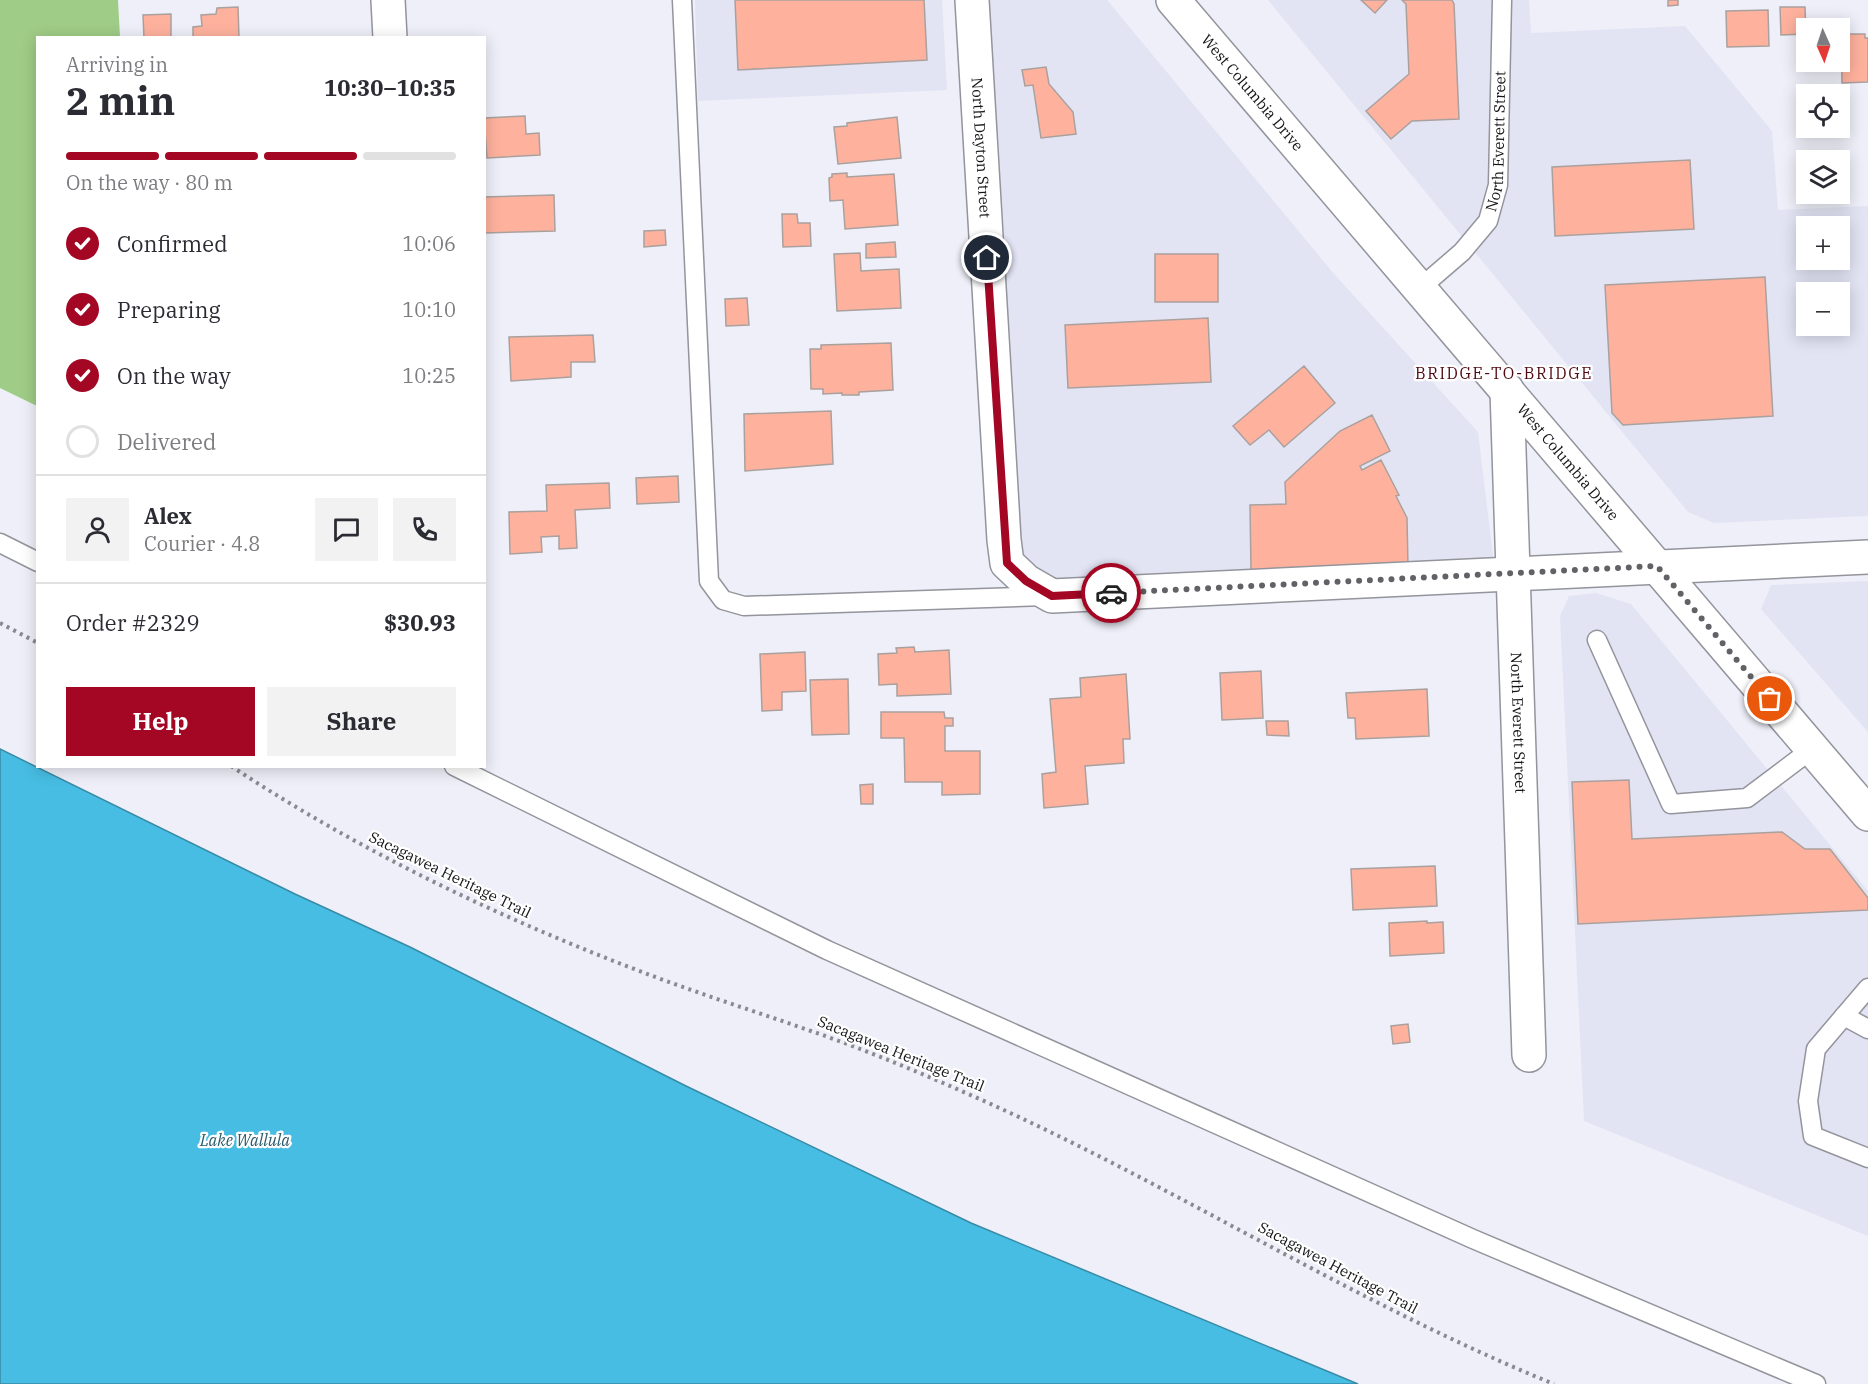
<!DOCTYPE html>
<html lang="en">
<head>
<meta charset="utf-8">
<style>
  :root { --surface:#fff; --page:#f2f2f3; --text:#2b2b33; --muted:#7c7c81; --line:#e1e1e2; --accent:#a30724 }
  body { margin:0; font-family:"IBM Plex Serif",serif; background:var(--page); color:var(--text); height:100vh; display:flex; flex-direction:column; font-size:22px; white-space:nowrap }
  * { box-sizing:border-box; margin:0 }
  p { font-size:20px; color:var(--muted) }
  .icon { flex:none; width:33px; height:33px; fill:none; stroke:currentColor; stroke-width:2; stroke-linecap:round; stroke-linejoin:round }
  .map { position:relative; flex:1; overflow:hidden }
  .drawer { position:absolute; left:36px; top:36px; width:450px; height:732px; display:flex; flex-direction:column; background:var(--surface); border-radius:0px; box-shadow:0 3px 15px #0003 }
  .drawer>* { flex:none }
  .needle { width:39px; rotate:177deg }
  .controls { position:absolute; left:1796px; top:18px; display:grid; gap:12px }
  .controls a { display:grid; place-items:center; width:54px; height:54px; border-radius:0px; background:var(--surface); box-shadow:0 3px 15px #0003; font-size:30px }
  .pin { position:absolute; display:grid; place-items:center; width:51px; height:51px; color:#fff; margin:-26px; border:3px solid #fff; border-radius:50%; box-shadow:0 2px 6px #0007 }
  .courier { position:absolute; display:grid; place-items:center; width:60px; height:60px; margin:-30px; border:4px solid #a30724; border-radius:50%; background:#fff; color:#222; box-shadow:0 2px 8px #0007 }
  .headline em { font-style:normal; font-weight:700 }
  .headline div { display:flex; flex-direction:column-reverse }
  .headline { display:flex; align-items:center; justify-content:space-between; height:102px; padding:0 30px }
  h1 { font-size:39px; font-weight:700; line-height:45px }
  .bar { display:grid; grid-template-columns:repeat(4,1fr); gap:9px 6px; align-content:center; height:72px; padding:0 30px }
  .bar i { height:8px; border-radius:4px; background:var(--line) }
  .bar .current { background:var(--accent) }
  .bar p { grid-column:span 4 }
  .line { display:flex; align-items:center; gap:15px; padding:0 30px; border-top:2px solid var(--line) }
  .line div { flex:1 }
  .round { display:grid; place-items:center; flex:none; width:63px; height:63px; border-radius:0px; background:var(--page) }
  ol { padding:0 30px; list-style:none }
  li { display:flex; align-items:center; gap:18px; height:66px }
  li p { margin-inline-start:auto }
  li .icon { padding:6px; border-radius:50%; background:var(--accent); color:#fff; stroke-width:4 }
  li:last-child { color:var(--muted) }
  li i { width:33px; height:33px; border:3px solid var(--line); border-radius:50% }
  .primary-button { display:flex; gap:12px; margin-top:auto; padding:12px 30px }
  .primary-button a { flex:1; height:69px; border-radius:0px; background:var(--accent); color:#fff; font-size:24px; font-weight:700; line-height:69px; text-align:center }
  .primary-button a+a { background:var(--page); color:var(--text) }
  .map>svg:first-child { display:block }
  .built { fill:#e2e4f4; fill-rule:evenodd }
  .green { fill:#9fcc86 }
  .water { fill:#47bde3; stroke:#388ba6; stroke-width:1.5 }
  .building { fill:#feb29e; stroke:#aaa09e; stroke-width:1.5 }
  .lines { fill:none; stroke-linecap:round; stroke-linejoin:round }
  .lane-casing { stroke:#93949c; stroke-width:21 }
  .street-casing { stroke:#93949c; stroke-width:36 }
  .primary-casing { stroke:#93949c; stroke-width:36 }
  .path { stroke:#898a90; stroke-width:4; stroke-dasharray:3 4.5; stroke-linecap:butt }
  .lane { stroke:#fff; stroke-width:18 }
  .street { stroke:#fff; stroke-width:33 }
  .primary { stroke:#fff; stroke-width:33 }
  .done { stroke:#616166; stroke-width:6; stroke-dasharray:0 10.8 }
  .route { stroke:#a30724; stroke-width:8 }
  .labels { text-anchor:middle; stroke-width:4.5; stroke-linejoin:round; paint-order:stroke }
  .street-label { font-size:15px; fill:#151518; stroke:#fff }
  .neighbourhood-label { font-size:16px; letter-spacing:1.5px; fill:#500a11; stroke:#fff }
  .water-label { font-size:16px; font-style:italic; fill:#2b5b6c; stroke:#fff }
</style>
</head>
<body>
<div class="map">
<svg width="1868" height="1384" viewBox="0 0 1868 1384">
  <rect width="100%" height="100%" fill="#eeeff8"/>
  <path class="built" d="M695,0H942L947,90L698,101Z
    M989,0H1107L1335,275L1478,432L1494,565L1014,591Z
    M1268,0H1529L1531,33L1685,26L1772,131L1778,210L1868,206V516L1714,523L1688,512ZM1806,226H1839V260H1806ZM1806,292H1839V326H1806Z
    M1868,581V732L1761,609L1771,585Z
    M1596,593L1631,604L1868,891V1236L1584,1121L1560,616L1569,596Z"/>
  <path class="green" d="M0,0H118L120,37L38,38L37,406L0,388Z"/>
  <path class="water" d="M0,749L295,894L410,947L686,1086L971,1223L1358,1384H0Z"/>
  <path class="building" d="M735,0H924L927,60L738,70Z
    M1361,0H1387L1375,13Z
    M1402,0H1452L1454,4L1459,119L1412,121L1391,139L1366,111L1409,74L1406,4Z
    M1668,0H1678V5L1668,6Z
    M238,7L239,38H193V27L202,26L201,15L216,14L217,8Z
    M1780,7H1805L1806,34L1781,35Z
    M1768,10L1769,46L1727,47L1726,11Z
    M171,14V38H144L143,15Z
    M1841,34H1865V38H1868V82L1842,83Z
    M1046,67L1049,84L1073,112L1076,134L1041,138L1033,85L1025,86L1022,70Z
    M525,116L526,134L539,133L540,155L487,158L484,118Z
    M897,117L901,158L838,164L834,127L847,126V123Z
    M1690,160L1694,229L1555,236L1552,167Z
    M847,173V177L894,174L898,225L845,229L843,200L830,201L829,178L832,177V174Z
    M554,195L555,231L485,233L484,197Z
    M782,214H797L798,223H810L811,246L783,247Z
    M665,230L666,245L644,247V231Z
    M895,242L896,257L866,258V244Z
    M860,253L861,271L899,269L901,308L837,311L834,254Z
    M1155,254H1218V302H1155Z
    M1765,277L1773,416L1623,425L1612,413L1605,285Z
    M747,298L749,325L726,326L725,299Z
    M1208,318L1211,382L1068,388L1065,325Z
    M593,335L595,362H571V377L511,381L509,337Z
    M891,343L893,390L859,392V395H842V393L823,394V389H811L810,349H821V345Z
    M1304,366L1335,403L1284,447L1269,430L1250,445L1233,426Z
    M831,411L833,464L745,471L744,414Z
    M1372,415L1390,451L1360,466L1362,470L1381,460L1399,495L1396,496L1407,518L1408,566L1251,570L1250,505L1286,504L1285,482L1340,431Z
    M678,476L679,502L637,504L636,478Z
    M609,483L610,508L575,510L577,548L559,549V536L541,537L542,552L510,554L509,512L547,511L546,485Z
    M914,647L915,652L949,650L951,694L897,696V684L879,685L878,654L897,653L896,648Z
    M805,652L806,691L782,692V710L762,711L760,654Z
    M1261,671L1263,718L1222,720L1220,673Z
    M1126,674L1130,739H1123L1124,763L1085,766L1088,804L1044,808L1042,774L1056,772L1050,699L1081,697L1080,678Z
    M848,679L849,734L812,735L810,680Z
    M1427,689L1429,736L1356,739L1355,718H1348L1346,693Z
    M881,712H944L945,718H953V726H945V751H980V794L942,795V782H905L904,738H881Z
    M1266,721H1288L1289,736L1267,735Z
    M1629,780L1632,839L1782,832L1805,849H1830L1868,898V910L1578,924L1572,782Z
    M873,784V804H861L860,785Z
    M1435,866L1437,906L1353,910L1351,869Z
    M1427,921V923L1443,922L1444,953L1390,956L1389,923Z
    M1408,1024L1410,1042L1393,1044L1391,1026Z"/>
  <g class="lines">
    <defs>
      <g id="lane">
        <path d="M682,0L709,581L723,600L744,606L1045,596"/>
        <path id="s1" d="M1419,289L1462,252L1488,221L1498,185L1502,0"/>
        <path d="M0,543L38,562"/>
        <path d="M1597,640L1671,804L1747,798L1812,749"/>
        <path d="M454,766L827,950L1473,1239L1816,1384"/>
        <path d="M1868,988L1816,1049L1808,1101L1813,1136L1868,1158"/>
        <path d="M1844,1016L1868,1029"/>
      </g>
      <g id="street">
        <path d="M388,0L390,38"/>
        <path id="s2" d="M972,0L1004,540L1007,563L1026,581L1052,596L1868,557"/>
        <path id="s3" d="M1507,390L1529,1055"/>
      </g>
      <g id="primary">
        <path id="s4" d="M1173,0L1868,814"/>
      </g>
    </defs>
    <use href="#lane" class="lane-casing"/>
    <use href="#street" class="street-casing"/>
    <use href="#primary" class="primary-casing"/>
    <path class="path" d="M0,623L38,643
      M231,766C364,854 508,922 658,978C709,997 760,1013 811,1031C866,1050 921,1073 975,1097C1172,1184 1354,1303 1554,1384"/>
    <use href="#lane" class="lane"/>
    <use href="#street" class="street"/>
    <use href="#primary" class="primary"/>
  </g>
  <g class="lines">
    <path class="done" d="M1111,593L1657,566L1770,699"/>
    <path class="route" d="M987,258L1007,563L1026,581L1052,596L1111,593"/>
  </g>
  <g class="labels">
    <g class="street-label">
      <text dy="5" stroke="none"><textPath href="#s4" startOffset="122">West Columbia Drive</textPath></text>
      <text dy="5" stroke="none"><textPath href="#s1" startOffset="178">North Everett Street</textPath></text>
      <text dy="5" stroke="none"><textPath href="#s2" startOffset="148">North Dayton Street</textPath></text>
      <text dy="5" stroke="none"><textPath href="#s4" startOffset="608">West Columbia Drive</textPath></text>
      <text dy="5" stroke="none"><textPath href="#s3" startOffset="333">North Everett Street</textPath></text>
      <text transform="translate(450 875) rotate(26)" y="5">Sacagawea Heritage Trail</text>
      <text transform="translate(901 1054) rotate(22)" y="5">Sacagawea Heritage Trail</text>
      <text transform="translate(1338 1268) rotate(28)" y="5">Sacagawea Heritage Trail</text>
    </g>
    <g class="neighbourhood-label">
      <text x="1504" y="379">BRIDGE-TO-BRIDGE</text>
    </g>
    <g class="water-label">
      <text x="245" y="1146">Lake Wallula</text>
    </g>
  </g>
</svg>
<div class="controls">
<a><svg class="needle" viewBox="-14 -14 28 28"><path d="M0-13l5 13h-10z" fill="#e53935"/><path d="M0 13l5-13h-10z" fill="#7c7c81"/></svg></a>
<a><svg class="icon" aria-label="locate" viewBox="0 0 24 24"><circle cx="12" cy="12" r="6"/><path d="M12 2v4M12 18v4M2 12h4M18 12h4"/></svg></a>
<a><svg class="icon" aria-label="layers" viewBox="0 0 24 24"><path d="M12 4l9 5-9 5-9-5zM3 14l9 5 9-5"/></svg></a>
<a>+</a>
<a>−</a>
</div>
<div class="pin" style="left:1770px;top:699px;background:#ea580c"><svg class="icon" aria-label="bag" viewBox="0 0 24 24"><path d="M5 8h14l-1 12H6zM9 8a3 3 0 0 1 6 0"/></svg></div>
<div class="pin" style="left:987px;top:258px;background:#1f2937"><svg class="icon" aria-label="home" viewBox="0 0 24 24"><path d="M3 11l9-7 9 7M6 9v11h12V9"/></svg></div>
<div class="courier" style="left:1111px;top:593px"><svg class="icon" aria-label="car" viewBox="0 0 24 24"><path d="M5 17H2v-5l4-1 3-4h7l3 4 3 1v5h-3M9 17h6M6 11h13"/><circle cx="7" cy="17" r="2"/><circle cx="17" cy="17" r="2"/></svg></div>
<section class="drawer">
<div class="headline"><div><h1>2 min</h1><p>Arriving in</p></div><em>10:30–10:35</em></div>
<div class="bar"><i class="current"></i><i class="current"></i><i class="current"></i><i></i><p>On the way · 80 m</p></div>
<ol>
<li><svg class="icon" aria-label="check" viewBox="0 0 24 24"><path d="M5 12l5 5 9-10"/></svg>Confirmed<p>10:06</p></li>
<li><svg class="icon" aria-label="check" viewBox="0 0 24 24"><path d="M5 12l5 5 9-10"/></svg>Preparing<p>10:10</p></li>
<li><svg class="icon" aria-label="check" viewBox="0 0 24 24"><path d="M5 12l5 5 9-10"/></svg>On the way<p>10:25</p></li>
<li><i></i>Delivered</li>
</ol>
<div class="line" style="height:108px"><a class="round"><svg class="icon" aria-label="person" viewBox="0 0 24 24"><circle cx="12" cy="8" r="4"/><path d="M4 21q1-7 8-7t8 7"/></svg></a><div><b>Alex</b><p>Courier · 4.8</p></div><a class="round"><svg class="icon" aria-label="chat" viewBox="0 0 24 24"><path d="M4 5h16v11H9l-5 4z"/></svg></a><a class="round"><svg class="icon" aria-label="phone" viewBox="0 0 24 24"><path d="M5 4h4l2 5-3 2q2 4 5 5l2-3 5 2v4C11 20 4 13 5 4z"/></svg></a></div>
<div class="line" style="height:78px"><div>Order #2329</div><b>$30.93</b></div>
<div class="primary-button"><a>Help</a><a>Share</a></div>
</section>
</div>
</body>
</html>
